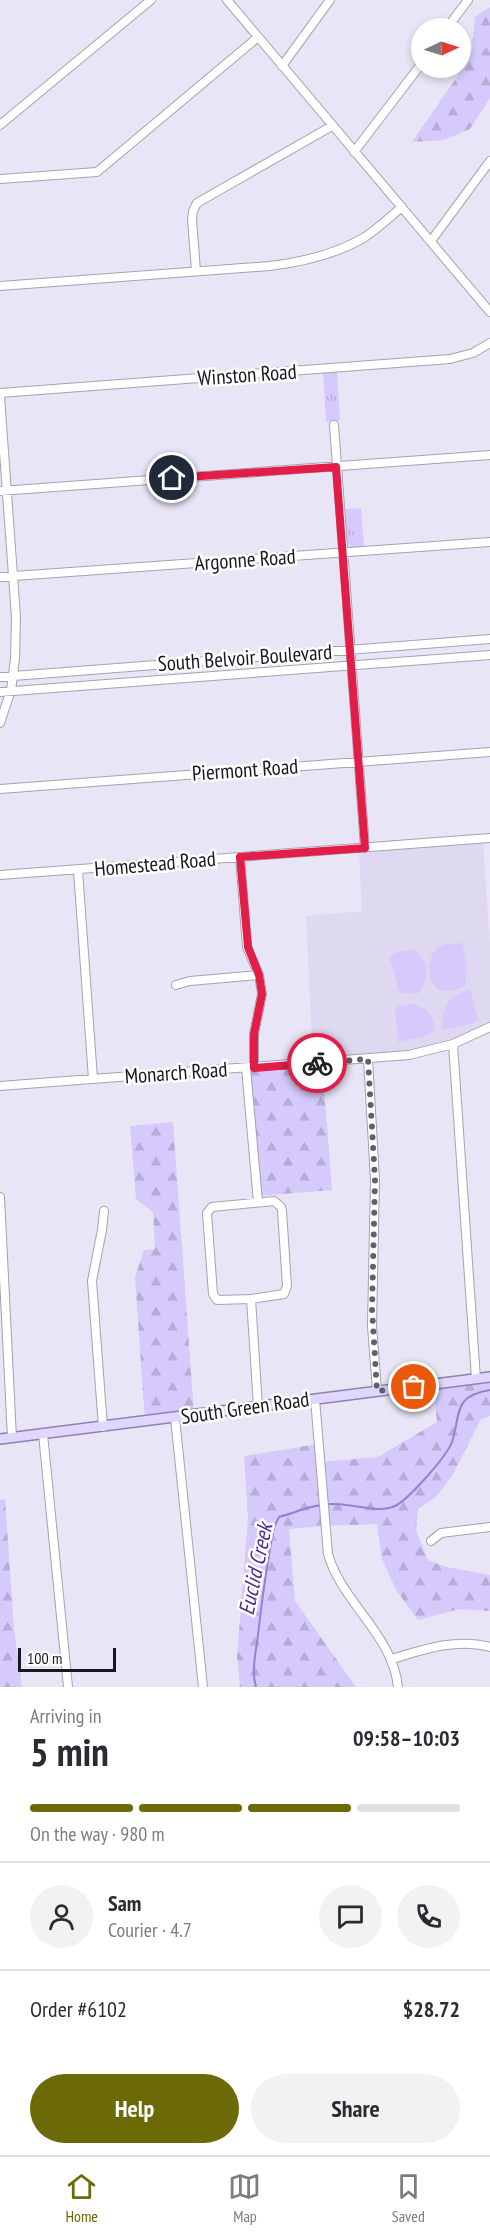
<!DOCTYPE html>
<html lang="en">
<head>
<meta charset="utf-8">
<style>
  :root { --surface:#fff; --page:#f2f2f3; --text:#2b2b33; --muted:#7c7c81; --line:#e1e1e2; --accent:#6b6a06 }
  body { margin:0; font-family:"PT Sans Narrow",sans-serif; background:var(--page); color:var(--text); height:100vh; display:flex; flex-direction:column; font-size:22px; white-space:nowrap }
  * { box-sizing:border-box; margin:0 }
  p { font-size:20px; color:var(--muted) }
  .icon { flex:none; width:33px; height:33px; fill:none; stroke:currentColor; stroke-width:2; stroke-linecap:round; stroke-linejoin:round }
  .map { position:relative; height:1687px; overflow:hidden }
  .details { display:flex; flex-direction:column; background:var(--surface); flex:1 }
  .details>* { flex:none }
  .needle { width:39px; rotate:86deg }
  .tools { position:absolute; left:411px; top:18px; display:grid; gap:12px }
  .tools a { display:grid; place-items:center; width:60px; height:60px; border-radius:50%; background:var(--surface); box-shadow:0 3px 9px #0003; font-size:30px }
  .scale { position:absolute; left:18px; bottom:15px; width:98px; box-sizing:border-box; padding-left:6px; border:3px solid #19181e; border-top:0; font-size:16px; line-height:21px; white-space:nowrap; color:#19181e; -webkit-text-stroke:4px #fff; paint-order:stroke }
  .pin { position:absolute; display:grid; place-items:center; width:51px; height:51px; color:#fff; margin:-26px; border:3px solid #fff; border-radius:50%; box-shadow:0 2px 6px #0007 }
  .courier { position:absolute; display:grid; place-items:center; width:60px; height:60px; margin:-30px; border:4px solid #e11d48; border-radius:50%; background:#fff; color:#222; box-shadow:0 2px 8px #0007 }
  .head em { font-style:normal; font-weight:600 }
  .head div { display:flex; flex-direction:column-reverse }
  .head { display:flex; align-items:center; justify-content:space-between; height:102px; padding:0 30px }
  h1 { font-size:39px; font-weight:600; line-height:45px }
  .bar { display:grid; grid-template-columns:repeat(4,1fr); gap:9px 6px; align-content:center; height:72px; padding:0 30px }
  .bar i { height:8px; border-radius:4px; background:var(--line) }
  .bar .active { background:var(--accent) }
  .bar p { grid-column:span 4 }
  .line { display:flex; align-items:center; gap:15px; padding:0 30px; border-top:2px solid var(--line) }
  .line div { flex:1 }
  .round { display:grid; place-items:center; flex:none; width:63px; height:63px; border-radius:32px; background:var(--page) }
  .button { display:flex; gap:12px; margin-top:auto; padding:12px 30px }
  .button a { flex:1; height:69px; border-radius:36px; background:var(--accent); color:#fff; font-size:24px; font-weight:600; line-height:69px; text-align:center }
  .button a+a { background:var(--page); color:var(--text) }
  .tabs { display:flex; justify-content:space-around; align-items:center; height:84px; border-top:2px solid var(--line); background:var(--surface); font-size:16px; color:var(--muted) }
  .tabs a { display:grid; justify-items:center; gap:3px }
  .tabs .active { color:var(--accent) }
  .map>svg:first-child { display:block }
  .built { fill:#ded9f1 }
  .grass { fill:url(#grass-tufts) }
  .forest { fill:url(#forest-firs) }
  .garden { fill:#d5cafb }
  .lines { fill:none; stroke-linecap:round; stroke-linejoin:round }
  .stream { stroke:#9580d1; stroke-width:2 }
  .minor-casing { stroke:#a5a2b2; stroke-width:10 }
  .major-casing { stroke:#8d82b0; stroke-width:12 }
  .minor { stroke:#fff; stroke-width:8 }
  .major { stroke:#e0d6ff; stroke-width:9 }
  .done { stroke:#61606a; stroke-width:6; stroke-dasharray:0 10.8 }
  .route { stroke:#e11d48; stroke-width:8 }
  .labels { text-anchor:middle; stroke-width:5; stroke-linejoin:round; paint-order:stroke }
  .street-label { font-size:21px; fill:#19181e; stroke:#fff }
  .water-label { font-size:22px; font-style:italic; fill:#4d2c8a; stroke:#fff }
</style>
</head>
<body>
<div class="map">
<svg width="490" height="1687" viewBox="0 0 490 1687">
  <defs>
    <pattern id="grass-tufts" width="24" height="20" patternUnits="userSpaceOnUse" patternTransform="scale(1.5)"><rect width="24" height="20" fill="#d5cafb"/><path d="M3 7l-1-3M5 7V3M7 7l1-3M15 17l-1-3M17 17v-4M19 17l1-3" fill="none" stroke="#b6add7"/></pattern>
    <pattern id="forest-firs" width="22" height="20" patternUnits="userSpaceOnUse" patternTransform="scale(1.5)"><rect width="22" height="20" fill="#d5cafb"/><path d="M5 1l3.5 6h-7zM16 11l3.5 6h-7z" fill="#b6add7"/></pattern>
  </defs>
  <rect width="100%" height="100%" fill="#e8e5f6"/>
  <path class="built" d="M483,842L490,946V1023L457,1038L419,1049L313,1058L306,916L362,911L359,853Z"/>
  <path class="grass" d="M337,371L340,421L326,422L323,372Z
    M361,508L364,547H351L346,542L344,509Z"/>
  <path class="forest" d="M490,7V98L470,129L444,140L412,142L457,77L472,49L475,17Z
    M322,1062L332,1190L257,1196L246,1068Z
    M173,1122L194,1415L145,1421L135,1277L144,1250L155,1249L153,1212L136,1199L130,1126Z
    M490,1377V1416L481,1419L453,1474L437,1496L418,1509L416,1530L428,1560L446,1567L490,1575V1611L459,1609L418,1620L396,1590L382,1559L377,1524L324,1526L289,1529L295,1601L356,1687H240L237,1657L248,1518L244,1456L318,1444L320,1462L378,1457L437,1422L433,1384Z
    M5,1499L14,1629L22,1687H0V1500Z"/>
  <path class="garden" d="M462,943L467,967L465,986C421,1008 422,951 443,945C448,943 456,944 462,943Z
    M414,949C430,961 430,980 417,994L400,993L389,957L394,953Z
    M470,989L478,1019L474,1023L441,1030C442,1008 447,996 470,989Z
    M412,1004C427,1007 433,1016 435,1030L426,1036L398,1042L395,1010L398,1006Z"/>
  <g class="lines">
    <path class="stream" d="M256,1687C251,1671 256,1652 258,1635C262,1599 267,1563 274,1527L279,1517C298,1512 309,1505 331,1504C350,1503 378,1514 395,1506C408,1500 447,1456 452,1442C461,1413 453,1396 490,1390"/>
    <defs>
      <path id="minor" d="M227,0L490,312
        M447,28L468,0
        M282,66L330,0
        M0,125L151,0
        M354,152L422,63
        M0,179L97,172L258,37
        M431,241L490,161
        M196,271L192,219L193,211L197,203L332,126
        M0,286L270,266C302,262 337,254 365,237C378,228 390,217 402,207
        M0,393L450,359L473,353L490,343
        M0,397L16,617L15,659L11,690L0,723
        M334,425L365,848
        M0,491L490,455
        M0,577L490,542
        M0,677L490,639
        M0,692L490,655
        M0,789L490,752
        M240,857L247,947L259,975L262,994L254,1034V1068
        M78,870L93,1079
        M0,875L490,838
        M176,985L190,981L259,975
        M453,1044L476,1379
        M368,1059L375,1180L372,1326L377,1391
        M246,1068L258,1202
        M0,1086L409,1055L453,1044L490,1027
        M0,1197L12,1438
        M274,1201L281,1207L282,1211L287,1286L284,1294L251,1299L217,1300L213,1294L207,1213L212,1207Z
        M251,1299L258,1406
        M315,1399L328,1554C342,1603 393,1635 398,1687
        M175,1418L203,1687
        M103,1427L92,1281L102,1230L104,1211
        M43,1434L68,1687
        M431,1541L441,1533L490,1527
        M392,1659C425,1649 456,1638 490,1647"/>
      <path id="major" d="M0,1439L490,1377"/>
    </defs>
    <use href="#minor" class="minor-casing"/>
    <use href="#major" class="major-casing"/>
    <use href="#minor" class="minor"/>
    <use href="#major" class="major"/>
  </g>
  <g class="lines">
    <path class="done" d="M317,1063L368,1059L375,1180L372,1309L377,1391L414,1387"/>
    <path class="route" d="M172,478L336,467L365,848L240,857L248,947L259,975L262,994L254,1034V1068L317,1063"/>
  </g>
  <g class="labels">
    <g class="street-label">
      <text transform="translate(247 375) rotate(-4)" y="7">Winston Road</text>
      <text transform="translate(245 560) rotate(-4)" y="7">Argonne Road</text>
      <text transform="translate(245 658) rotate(-4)" y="7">South Belvoir Boulevard</text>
      <text transform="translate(245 770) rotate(-4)" y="7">Piermont Road</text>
      <text transform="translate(155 864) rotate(-5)" y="7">Homestead Road</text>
      <text transform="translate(176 1073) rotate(-4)" y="7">Monarch Road</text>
      <text transform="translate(245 1408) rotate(-8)" y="7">South Green Road</text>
    </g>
    <g class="water-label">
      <text transform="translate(255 1569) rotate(-78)" y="8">Euclid Creek</text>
    </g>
  </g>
</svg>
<div class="tools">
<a><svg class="needle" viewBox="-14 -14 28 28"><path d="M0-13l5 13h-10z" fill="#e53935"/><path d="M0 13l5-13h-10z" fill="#7c7c81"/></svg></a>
</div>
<div class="scale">100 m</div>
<div class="pin" style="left:414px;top:1387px;background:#ea580c"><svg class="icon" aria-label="bag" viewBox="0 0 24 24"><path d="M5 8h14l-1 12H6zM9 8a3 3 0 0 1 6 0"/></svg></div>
<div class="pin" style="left:172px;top:478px;background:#1f2937"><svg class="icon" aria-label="home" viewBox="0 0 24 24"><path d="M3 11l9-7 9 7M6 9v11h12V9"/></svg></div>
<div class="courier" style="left:317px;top:1063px"><svg class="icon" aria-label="bike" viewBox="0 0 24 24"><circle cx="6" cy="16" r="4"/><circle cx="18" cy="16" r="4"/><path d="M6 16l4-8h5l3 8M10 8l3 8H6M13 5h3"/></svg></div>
</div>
<section class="details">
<div class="head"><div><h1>5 min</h1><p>Arriving in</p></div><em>09:58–10:03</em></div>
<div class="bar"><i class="active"></i><i class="active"></i><i class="active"></i><i></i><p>On the way · 980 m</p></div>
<div class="line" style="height:108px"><a class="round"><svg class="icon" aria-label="person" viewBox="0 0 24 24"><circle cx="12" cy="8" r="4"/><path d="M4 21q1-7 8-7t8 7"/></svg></a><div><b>Sam</b><p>Courier · 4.7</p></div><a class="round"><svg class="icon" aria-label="chat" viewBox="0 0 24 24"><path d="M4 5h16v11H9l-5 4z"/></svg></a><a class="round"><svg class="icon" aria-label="phone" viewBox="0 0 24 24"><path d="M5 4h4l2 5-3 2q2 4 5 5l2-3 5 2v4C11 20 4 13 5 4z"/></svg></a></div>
<div class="line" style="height:78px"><div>Order #6102</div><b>$28.72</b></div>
<div class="button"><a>Help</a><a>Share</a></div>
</section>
<nav class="tabs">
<a class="active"><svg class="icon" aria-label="home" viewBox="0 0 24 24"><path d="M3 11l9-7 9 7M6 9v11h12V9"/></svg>Home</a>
<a><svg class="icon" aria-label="map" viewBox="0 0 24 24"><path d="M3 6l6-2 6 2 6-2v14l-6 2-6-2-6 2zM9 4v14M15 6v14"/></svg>Map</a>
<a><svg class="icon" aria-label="saved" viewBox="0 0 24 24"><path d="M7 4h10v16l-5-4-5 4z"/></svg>Saved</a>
</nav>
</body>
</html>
